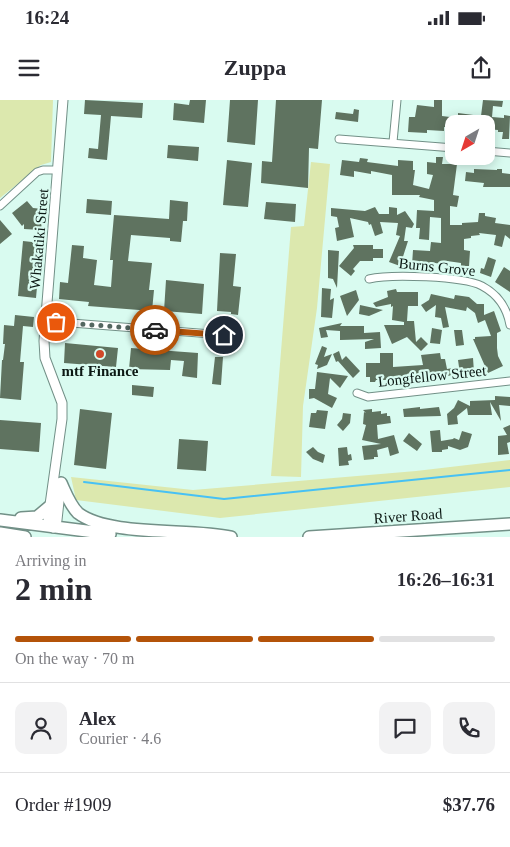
<!DOCTYPE html>
<html lang="en">
<head>
<meta charset="utf-8">
<style>
  :root { --surface:#fff; --page:#f2f2f3; --text:#2b2b33; --muted:#7c7c81; --line:#e1e1e2; --accent:#b45309 }
  body { margin:0; font-family:Georgia,serif; background:var(--page); color:var(--text); height:100vh; display:flex; flex-direction:column; font-size:19px; white-space:nowrap }
  * { box-sizing:border-box; margin:0 }
  p { font-size:16px; color:var(--muted) }
  .icon { flex:none; width:28px; height:28px; fill:none; stroke:currentColor; stroke-width:2; stroke-linecap:round; stroke-linejoin:round }
  .map { position:relative; height:437px; overflow:hidden }
  .details { display:flex; flex-direction:column; background:var(--surface); flex:1 }
  .details>* { flex:none }
  .needle { width:32px; rotate:219deg }
  .fabs { position:absolute; left:445px; top:15px; display:grid; gap:10px }
  .fabs a { display:grid; place-items:center; width:50px; height:50px; border-radius:10px; background:var(--surface); box-shadow:0 2px 12px #0003; font-size:25px }
  .pin { position:absolute; display:grid; place-items:center; width:42px; height:42px; color:#fff; margin:-21px; border:2px solid #fff; border-radius:50%; box-shadow:0 1px 5px #0007 }
  .courier { position:absolute; display:grid; place-items:center; width:50px; height:50px; margin:-25px; border:4px solid #b45309; border-radius:50%; background:#fff; color:#222; box-shadow:0 1px 6px #0007 }
  .summary em { font-style:normal; font-weight:700 }
  .summary div { display:flex; flex-direction:column-reverse }
  .summary { display:flex; align-items:center; justify-content:space-between; height:85px; padding:0 15px }
  h1 { font-size:32px; font-weight:700; line-height:38px }
  .bar { display:grid; grid-template-columns:repeat(4,1fr); gap:8px 5px; align-content:center; height:60px; padding:0 15px }
  .bar i { height:6px; border-radius:4px; background:var(--line) }
  .bar .on { background:var(--accent) }
  .bar p { grid-column:span 4 }
  .line { display:flex; align-items:center; gap:12px; padding:0 15px; border-top:1px solid var(--line) }
  .line div { flex:1 }
  .round { display:grid; place-items:center; flex:none; width:52px; height:52px; border-radius:10px; background:var(--page) }
  .status { display:flex; justify-content:space-between; align-items:center; height:35px; padding:0 25px; background:var(--surface); direction:ltr }
  .status svg { height:14px; fill:currentColor }
  header { display:flex; justify-content:space-between; align-items:center; height:65px; padding:0 15px; background:var(--surface); font-size:22px; font-weight:700 }
  .map>svg:first-child { display:block }
  .green { fill:#dce8ae }
  .lines { fill:none; stroke-linecap:round; stroke-linejoin:round }
  .stream { stroke:#47c1f4; stroke-width:2 }
  .building { fill:#5f7360 }
  .minor-casing { stroke:#729087; stroke-width:9 }
  .tertiary-casing { stroke:#729087; stroke-width:11 }
  .trunk-casing { stroke:#729087; stroke-width:14 }
  .minor { stroke:#fff; stroke-width:7 }
  .tertiary { stroke:#fff; stroke-width:9 }
  .trunk { stroke:#fff; stroke-width:11 }
  .done { stroke:#546761; stroke-width:5; stroke-dasharray:0 9 }
  .route { stroke:#b45309; stroke-width:6 }
  .poi-dot { fill:#d24829; stroke:#d9fbf0; stroke-width:2 }
  .labels { text-anchor:middle; stroke-width:4.5; stroke-linejoin:round; paint-order:stroke }
  .street-label { font-size:15px; fill:#0c1814; stroke:#d9fbf0 }
  .poi-label { font-size:15px; font-weight:bold; fill:#0c1814; stroke:#d9fbf0 }
</style>
</head>
<body>
<div class="status"><b>16:24</b><svg viewBox="0 0 49 12"><path d="M0 12V9h3v3zM5 12V6h3v6zM10 12V3h3v9zM15 12V0h3v12zM26 1h20v11H26zM47 4h2v5h-2z"/></svg></div>
<header><svg class="icon" aria-label="menu" viewBox="0 0 24 24"><path d="M4 6h16M4 12h16M4 18h16"/></svg>Zuppa<svg class="icon" aria-label="share" viewBox="0 0 24 24"><path d="M12 15V3M7 8l5-5 5 5M5 13v7h14v-7"/></svg></header>
<div class="map">
<svg width="510" height="437" viewBox="0 0 510 437">
  <rect width="100%" height="100%" fill="#d9fbf0"/>
  <path class="green" d="M0,0H53L51,62L41,65L0,98Z
    M311,62L330,64L317,208L303,306L301,377L271,376L291,127L304,126Z
    M510,360V387L220,418L76,400L71,377L193,390L416,371Z"/>
  <g class="lines">
    <path class="stream" d="M84,382L224,399L510,370"/>
  </g>
  <path class="building" d="M85,0L143,3L142,18L111,16L107,60L88,58L89,48L98,49L101,15L84,14Z
    M190,0H206L204,23L173,20L174,3L189,5Z
    M230,0H258L255,45L227,42Z
    M276,0H322L318,49L309,48L308,88L261,83L262,61L272,62Z
    M434,0H442V16L458,18V13L481,16L483,0L503,1L502,7L493,6L492,17L504,18V15L510,16L509,39H502L503,32H498V30L486,29V24H454V28L444,27V31L427,30V33L408,32L409,17H415L417,5L434,7Z
    M354,9L359,10L358,22L335,19L336,12L353,14Z
    M168,45L199,47L198,61L167,58Z
    M436,57H443L442,64H457L453,95L459,96L457,107L450,106V125H462V123L478,122L479,113H485V116L496,118L495,123L510,125V139L505,135L502,147L494,145L496,135L479,133L480,135L471,136V138L464,139V150L470,151L469,166H461V163L447,161L446,165L430,162L429,166L412,165L413,150L430,151L431,142L441,143V118L430,117L429,140L419,139L420,128H416L417,110L434,111V100L419,97L420,95H392V75L371,71V74L354,71V77L340,75L342,60L359,62L360,58L368,59L367,62L398,66V60L413,61V70H415L413,85L429,89L433,75L427,74V62L436,63Z
    M227,60L252,63L248,107L223,105Z
    M474,69L497,70V69H502V73L510,74V87H483L484,83L465,81L466,72L474,73Z
    M87,99L112,101L111,115L86,113Z
    M170,100L188,102L187,121H183L181,142L170,141V138L131,135L128,161L152,163L149,190H154L152,211L88,206L89,202L59,199L60,182L68,183L72,145L84,146L83,158L97,160L94,185L111,187L113,160H110L114,115L169,119Z
    M27,101L33,108L43,109L41,130L24,129V124L22,126L12,113Z
    M266,102L296,104L295,122L264,119Z
    M375,107L379,114H389V107L397,108V115L405,111L414,124L412,128L406,127L404,141H408L400,166L389,162L400,136L396,135L398,123L380,122L383,133L375,136L371,124L369,125L368,122L350,118L354,137L337,141L335,128L339,127L337,117L331,116V108L365,111Z
    M0,120L12,134L0,144Z
    M23,141L41,143L36,198L18,196Z
    M353,145H373V149H383V158H373V161H360L353,169L355,171L351,176L339,166L354,148Z
    M328,150L339,151L337,188L333,179L328,178Z
    M220,153L236,154L233,186L241,187L238,215L231,214V212L217,211Z
    M488,157L496,160L491,177L480,173L481,168L484,169Z
    M504,167L510,171V192L495,182Z
    M166,180L204,184L202,214L164,211Z
    M322,188L331,189L330,200L334,198L332,218L321,217Z
    M396,189L397,192H418V206H408L407,221H414L416,242L421,237L428,244L421,251L407,237L392,244L384,225H404V222L392,220L393,206L391,207V204L376,207L373,203L388,197L387,191Z
    M356,190L359,200L347,216L340,196Z
    M431,194L454,199L455,195L469,197L477,204H484V215L494,211L501,231L497,233V248L498,256L503,266L488,273L473,239H475V237L491,236L485,220L478,223L475,213L467,207L466,211L445,207L449,227L443,228L441,218L435,217L436,205L426,212L421,205L429,200Z
    M360,205L383,210L369,216L359,214Z
    M15,215L34,217L33,227L23,226L20,262H24L21,300L0,298L2,260H3L5,244H3L4,225L14,226Z
    M342,223L340,226H364V233L380,232L381,248L365,249V242L374,239L340,240V231L326,230L328,237L321,238L319,228Z
    M432,228L442,230L440,244L430,243Z
    M454,230H462L464,245L456,246Z
    M65,243L118,248L116,267L64,263Z
    M322,246L327,248L324,257L332,254L327,265L317,269L318,265L315,264Z
    M131,248L198,253L197,278L182,276L184,261L171,260L170,270L129,269Z
    M339,251L342,260L346,256L360,271L353,278L338,261L336,262L333,254Z
    M380,253H393V267L423,265L421,255L440,253L441,259H445L447,269L459,267L458,260L473,258L474,272L452,274L453,275L436,278V274L409,280H376L375,282H370V277H366V263H380Z
    M215,257H223L221,285L212,284Z
    M317,272L348,276L340,288L330,278L328,294L337,298L332,308L314,298L309,299V289H315Z
    M132,285L154,287L153,297L132,295Z
    M495,296L510,297V306L499,305L501,321L490,302L492,315H468L467,308L457,316L458,324L448,325L447,314L454,308L458,300L470,306V301L495,300Z
    M420,307V309L439,307L441,316L404,317L403,309Z
    M80,309L112,313L106,369L74,365Z
    M372,309V312L381,311V314L387,313V316H390L391,323L377,325L378,339L394,335L399,353L390,356L388,347L377,350L378,357H374V359L364,360L362,346L381,344L362,340L366,325L363,324L364,312L366,313L363,310Z
    M317,310L328,311L325,329L309,327L311,313H316Z
    M343,313L351,314L350,323L343,331L337,325L342,319Z
    M0,320L41,323L39,352L0,349Z
    M510,325V342L507,343L509,354L498,355V336L507,335L503,328Z
    M440,330L441,341L453,339L454,338L459,340L462,331L472,334L468,347L460,350L448,346V349L442,350V352H432L430,331Z
    M409,333L422,344L417,351L403,341Z
    M179,339L208,341L206,371L177,369Z
    M313,347L318,352L325,355L323,363L313,359L306,352Z
    M347,347L348,355L351,354L352,360L348,361L349,365L339,366L338,348Z"/>
  <g class="lines">
    <defs>
      <path id="minor" d="M339,39L454,48
        M393,42L397,0
        M486,51L510,53
        M0,106L37,72L43,70H58
        M369,179C390,174 463,176 482,186C497,194 507,208 510,225
        M46,221L224,235
        M357,293L368,297L510,281"/>
      <path id="tertiary" d="M53,428L48,419L62,319V303L45,258L44,241L63,0
        M53,428L57,420L61,383"/>
      <path id="trunk" d="M61,383C66,394 70,405 78,413C109,437 191,428 231,437
        M21,418L37,417L49,407
        M0,420L110,434
        M0,433L25,437
        M309,437L510,424"/>
    </defs>
    <use href="#minor" class="minor-casing"/>
    <use href="#tertiary" class="tertiary-casing"/>
    <use href="#trunk" class="trunk-casing"/>
    <use href="#minor" class="minor"/>
    <use href="#tertiary" class="tertiary"/>
    <use href="#trunk" class="trunk"/>
  </g>
  <g class="lines">
    <path class="done" d="M56,222L155,230"/>
    <path class="route" d="M155,230L224,235"/>
  </g>
  <circle class="poi-dot" cx="100" cy="254" r="5"/>
  <g class="labels">
    <g class="street-label">
      <text transform="translate(39 139) rotate(-85)" y="5">Whakatiki Street</text>
      <text transform="translate(437 167) rotate(6)" y="5">Burns Grove</text>
      <text transform="translate(432 276) rotate(-6)" y="5">Longfellow Street</text>
      <text transform="translate(408 416) rotate(-4)" y="5">River Road</text>
    </g>
    <g class="poi-label">
      <text x="100" y="276">mtf Finance</text>
    </g>
  </g>
</svg>
<div class="fabs">
<a><svg class="needle" viewBox="-14 -14 28 28"><path d="M0-13l5 13h-10z" fill="#e53935"/><path d="M0 13l5-13h-10z" fill="#7c7c81"/></svg></a>
</div>
<div class="pin" style="left:56px;top:222px;background:#ea580c"><svg class="icon" aria-label="bag" viewBox="0 0 24 24"><path d="M5 8h14l-1 12H6zM9 8a3 3 0 0 1 6 0"/></svg></div>
<div class="pin" style="left:224px;top:235px;background:#1f2937"><svg class="icon" aria-label="home" viewBox="0 0 24 24"><path d="M3 11l9-7 9 7M6 9v11h12V9"/></svg></div>
<div class="courier" style="left:155px;top:230px"><svg class="icon" aria-label="car" viewBox="0 0 24 24"><path d="M5 17H2v-5l4-1 3-4h7l3 4 3 1v5h-3M9 17h6M6 11h13"/><circle cx="7" cy="17" r="2"/><circle cx="17" cy="17" r="2"/></svg></div>
</div>
<section class="details">
<div class="summary"><div><h1>2 min</h1><p>Arriving in</p></div><em>16:26–16:31</em></div>
<div class="bar"><i class="on"></i><i class="on"></i><i class="on"></i><i></i><p>On the way · 70 m</p></div>
<div class="line" style="height:90px"><a class="round"><svg class="icon" aria-label="person" viewBox="0 0 24 24"><circle cx="12" cy="8" r="4"/><path d="M4 21q1-7 8-7t8 7"/></svg></a><div><b>Alex</b><p>Courier · 4.6</p></div><a class="round"><svg class="icon" aria-label="chat" viewBox="0 0 24 24"><path d="M4 5h16v11H9l-5 4z"/></svg></a><a class="round"><svg class="icon" aria-label="phone" viewBox="0 0 24 24"><path d="M5 4h4l2 5-3 2q2 4 5 5l2-3 5 2v4C11 20 4 13 5 4z"/></svg></a></div>
<div class="line" style="height:65px"><div>Order #1909</div><b>$37.76</b></div>
</section>
</body>
</html>
